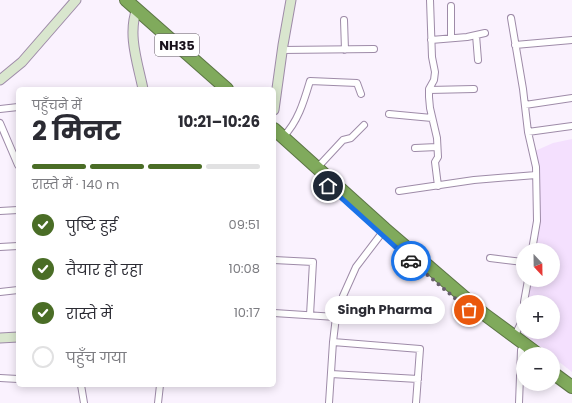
<!DOCTYPE html>
<html lang="hi">
<head>
<meta charset="utf-8">
<style>
  :root { --surface:#fff; --page:#f7f7f7; --text:#2b2b33; --muted:#7c7c81; --line:#e1e1e2; --accent:#4a6d26 }
  body { margin:0; font-family:Poppins,"Noto Sans Devanagari",sans-serif; background:var(--page); color:var(--text); height:100vh; display:flex; flex-direction:column; font-size:15px; white-space:nowrap }
  * { box-sizing:border-box; margin:0 }
  p { font-size:13px; color:var(--muted) }
  .icon { flex:none; width:22px; height:22px; fill:none; stroke:currentColor; stroke-width:2; stroke-linecap:round; stroke-linejoin:round }
  .map { position:relative; flex:1; overflow:hidden }
  .side { position:absolute; left:16px; top:87px; width:260px; height:300px; display:flex; flex-direction:column; background:var(--surface); border-radius:6px; box-shadow:0 2px 10px #0003 }
  .side>* { flex:none }
  .needle { width:26px; rotate:158deg }
  .controls { position:absolute; left:516px; top:243px; display:grid; gap:8px }
  .controls a { display:grid; place-items:center; width:44px; height:44px; border-radius:50%; background:var(--surface); box-shadow:0 2px 10px #0003; font-size:20px }
  .pin { position:absolute; display:grid; place-items:center; width:34px; height:34px; color:#fff; margin:-17px; border:2px solid #fff; border-radius:50%; box-shadow:0 1px 4px #0007 }
  .courier { position:absolute; display:grid; place-items:center; width:40px; height:40px; margin:-20px; border:3px solid #1a73e8; border-radius:50%; background:#fff; color:#222; box-shadow:0 1px 5px #0007 }
  .bubble { position:absolute; height:28px; border-radius:14px; background:var(--surface); box-shadow:0 2px 10px #0003; font-size:13px; font-weight:700; line-height:28px; text-align:center }
  .head em { font-style:normal; font-weight:700 }
  .head div { display:flex; flex-direction:column-reverse }
  .head { display:flex; align-items:center; justify-content:space-between; height:68px; padding:0 16px }
  h1 { font-size:26px; font-weight:700; line-height:30px }
  .bar { display:grid; grid-template-columns:repeat(4,1fr); gap:6px 4px; align-content:center; height:48px; padding:0 16px }
  .bar i { height:5px; border-radius:3px; background:var(--line) }
  .bar .active { background:var(--accent) }
  .bar p { grid-column:span 4 }
  ol { padding:0 16px; list-style:none }
  li { display:flex; align-items:center; gap:12px; height:44px }
  li p { margin-inline-start:auto }
  li .icon { padding:4px; border-radius:50%; background:var(--accent); color:#fff; stroke-width:4 }
  li:last-child { color:var(--muted) }
  li i { width:22px; height:22px; border:2px solid var(--line); border-radius:50% }
  .map>svg:first-child { display:block }
  .built { fill:#f4e0fe }
  .lines { fill:none; stroke-linecap:round; stroke-linejoin:round }
  .street-casing { stroke:#9e8ba8; stroke-width:8 }
  .secondary-casing { stroke:#9e8ba8; stroke-width:11 }
  .highway-casing { stroke:#5c7546; stroke-width:14 }
  .street { stroke:#fff; stroke-width:6 }
  .secondary { stroke:#d9e6ce; stroke-width:9 }
  .highway { stroke:#80aa5c; stroke-width:12 }
  .done { stroke:#68606b; stroke-width:4; stroke-dasharray:0 7.2 }
  .route { stroke:#1a73e8; stroke-width:5 }
  .labels { text-anchor:middle; stroke-width:4; stroke-linejoin:round; paint-order:stroke }
  .shield { fill:#fff; stroke:#5e5960; stroke-width:1 }
  .shield-label { font-size:13px; font-weight:bold; fill:#19121c }
</style>
</head>
<body>
<div class="map">
<svg width="572" height="403" viewBox="0 0 572 403">
  <rect width="100%" height="100%" fill="#faf2fe"/>
  <path class="built" d="M572,139V372L553,357V354H550L521,332L523,322V332H553V302H526L530,280H553V250H535L539,222L540,167L535,151L553,143Z"/>
  <g class="lines">
    <defs>
      <path id="street" d="M430,0L432,57L435,72L434,80L429,89V97L430,108L437,138L438,157L435,162L438,186
        M451,6V38
        M511,18L523,89L528,132L536,167L537,221L532,250
        M344,20L345,50
        M476,35L478,60
        M431,40L467,37L485,33
        M515,45L572,40
        M282,50L374,49
        M429,90L474,89
        M525,105L572,98
        M0,109L18,107
        M389,114L432,118
        M0,123L18,165
        M528,132L572,126
        M283,137C298,122 304,101 310,81L357,83L361,94
        M415,148L437,147
        M317,168L343,140L351,138L364,125
        M399,191L474,180L536,175
        M0,211L18,210
        M0,247L18,246
        M490,258L523,262
        M274,260L313,262L310,315
        M0,292L18,290
        M524,302L528,280
        M274,313L336,317
        M514,337L521,323L523,308
        M333,342L420,349L416,403
        M331,374L418,379
        M0,378L18,379
        M81,385L84,403
        M158,403L160,385
        M329,403L333,342L336,317L343,296L356,267L385,229
        M519,403L521,350"/>
      <path id="secondary" d="M137,9C127,34 138,64 143,89
        M0,80L22,62L76,0
        M274,110L283,45L291,0
        M0,338L18,337"/>
      <path id="highway" d="M126,0L227,89
        M274,129L385,229L484,314L538,354
        M553,373L572,387"/>
    </defs>
    <use href="#street" class="street-casing"/>
    <use href="#secondary" class="secondary-casing"/>
    <use href="#highway" class="highway-casing"/>
    <use href="#street" class="street"/>
    <use href="#secondary" class="secondary"/>
    <use href="#highway" class="highway"/>
  </g>
  <g class="lines">
    <path class="done" d="M411,261L469,310"/>
    <path class="route" d="M328,186L411,261"/>
  </g>
  <g class="labels">
    <rect class="shield" x="155" y="34" width="44" height="22" rx="3"/>
    <g class="shield-label">
      <text x="177" y="50">NH35</text>
    </g>
  </g>
</svg>
<div class="controls">
<a><svg class="needle" viewBox="-14 -14 28 28"><path d="M0-13l5 13h-10z" fill="#e53935"/><path d="M0 13l5-13h-10z" fill="#7c7c81"/></svg></a>
<a>+</a>
<a>−</a>
</div>
<div class="pin" style="left:469px;top:310px;background:#ea580c"><svg class="icon" aria-label="bag" viewBox="0 0 24 24"><path d="M5 8h14l-1 12H6zM9 8a3 3 0 0 1 6 0"/></svg></div>
<div class="pin" style="left:328px;top:186px;background:#1f2937"><svg class="icon" aria-label="home" viewBox="0 0 24 24"><path d="M3 11l9-7 9 7M6 9v11h12V9"/></svg></div>
<div class="courier" style="left:411px;top:261px"><svg class="icon" aria-label="car" viewBox="0 0 24 24"><path d="M5 17H2v-5l4-1 3-4h7l3 4 3 1v5h-3M9 17h6M6 11h13"/><circle cx="7" cy="17" r="2"/><circle cx="17" cy="17" r="2"/></svg></div>
<div class="bubble" style="left:325px;top:296px;width:120px">Singh Pharma</div>
<section class="side">
<div class="head"><div><h1>2 मिनट</h1><p>पहुँचने में</p></div><em>10:21–10:26</em></div>
<div class="bar"><i class="active"></i><i class="active"></i><i class="active"></i><i></i><p>रास्ते में · 140 m</p></div>
<ol>
<li><svg class="icon" aria-label="check" viewBox="0 0 24 24"><path d="M5 12l5 5 9-10"/></svg>पुष्टि हुई<p>09:51</p></li>
<li><svg class="icon" aria-label="check" viewBox="0 0 24 24"><path d="M5 12l5 5 9-10"/></svg>तैयार हो रहा<p>10:08</p></li>
<li><svg class="icon" aria-label="check" viewBox="0 0 24 24"><path d="M5 12l5 5 9-10"/></svg>रास्ते में<p>10:17</p></li>
<li><i></i>पहुँच गया</li>
</ol>
</section>
</div>
</body>
</html>
